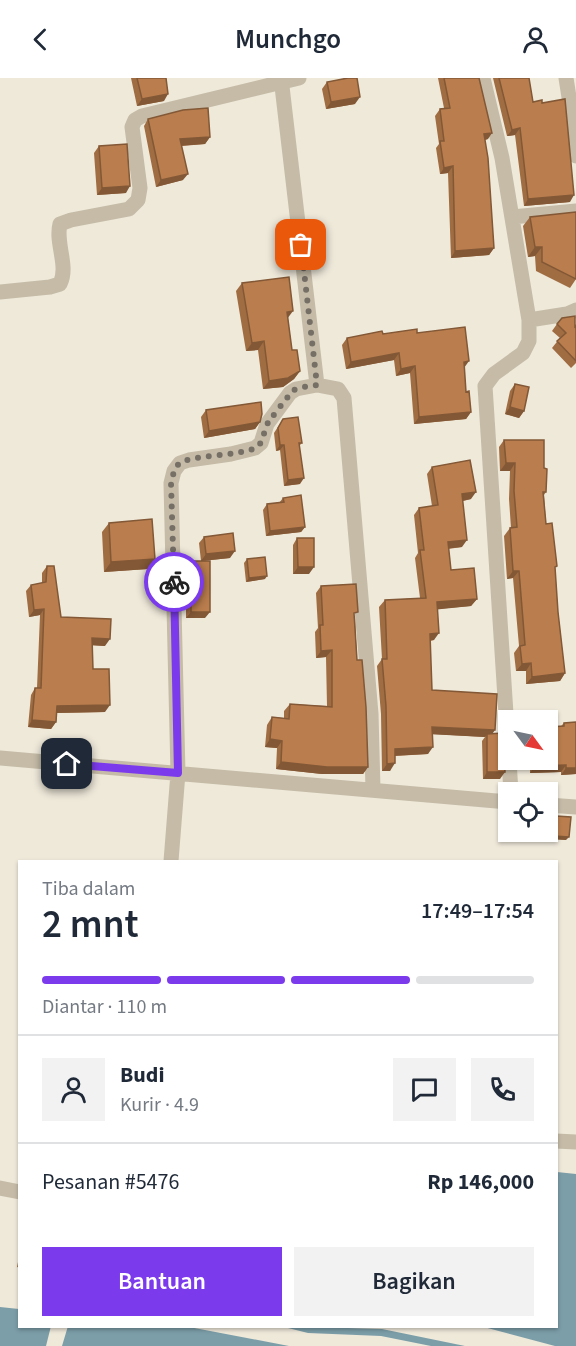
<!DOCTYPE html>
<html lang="id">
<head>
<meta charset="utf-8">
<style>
  :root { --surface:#fff; --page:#f2f2f3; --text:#1f2937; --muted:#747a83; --line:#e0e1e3; --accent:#7c3aed }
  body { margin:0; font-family:"Source Sans 3",sans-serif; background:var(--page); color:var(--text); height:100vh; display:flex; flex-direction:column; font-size:22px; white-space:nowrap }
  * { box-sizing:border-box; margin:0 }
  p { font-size:20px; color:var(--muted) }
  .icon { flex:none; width:33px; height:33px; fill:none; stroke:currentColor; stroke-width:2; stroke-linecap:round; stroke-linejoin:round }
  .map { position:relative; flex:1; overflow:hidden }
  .side { position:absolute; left:18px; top:782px; width:540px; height:468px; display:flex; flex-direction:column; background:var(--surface); border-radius:0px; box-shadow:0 2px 4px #0004 }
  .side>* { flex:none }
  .needle { width:39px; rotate:123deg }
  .fabs { position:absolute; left:498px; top:632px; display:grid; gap:12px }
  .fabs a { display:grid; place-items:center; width:60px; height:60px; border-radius:0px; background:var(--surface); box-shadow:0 2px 4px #0004; font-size:30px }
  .pin { position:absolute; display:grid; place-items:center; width:51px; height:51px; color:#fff; margin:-26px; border-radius:12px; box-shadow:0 3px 9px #0006 }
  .courier { position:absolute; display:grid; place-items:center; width:60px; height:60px; margin:-30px; border:4px solid #7c3aed; border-radius:50%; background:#fff; color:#222; box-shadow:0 2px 8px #0007 }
  .headline em { font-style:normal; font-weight:600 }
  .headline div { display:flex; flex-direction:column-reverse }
  .headline { display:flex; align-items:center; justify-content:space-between; height:102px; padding:0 24px }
  h1 { font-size:39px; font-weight:600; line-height:45px }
  .bar { display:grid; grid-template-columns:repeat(4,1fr); gap:9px 6px; align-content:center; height:72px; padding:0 24px }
  .bar i { height:8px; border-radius:4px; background:var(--line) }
  .bar .selected { background:var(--accent) }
  .bar p { grid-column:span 4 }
  .line { display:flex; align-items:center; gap:15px; padding:0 24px; border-top:2px solid var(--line) }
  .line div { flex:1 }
  .round { display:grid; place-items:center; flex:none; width:63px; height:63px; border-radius:0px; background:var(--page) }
  .action { display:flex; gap:12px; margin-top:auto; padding:12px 24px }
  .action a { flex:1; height:69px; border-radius:0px; background:var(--accent); color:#fff; font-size:24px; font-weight:600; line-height:69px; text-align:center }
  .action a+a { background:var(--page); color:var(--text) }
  header { display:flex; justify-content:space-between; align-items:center; height:78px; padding:0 24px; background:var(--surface); font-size:27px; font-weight:600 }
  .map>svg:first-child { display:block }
  .water { fill:#7c9ea9 }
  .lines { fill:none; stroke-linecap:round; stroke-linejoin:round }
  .minor { stroke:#c5bba7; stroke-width:15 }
  .wall { fill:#a06c42 }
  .shaded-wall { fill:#825836 }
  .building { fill:#ba7d4d; stroke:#825836; stroke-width:1.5 }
  .done { stroke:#756f66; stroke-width:6; stroke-dasharray:0 10.8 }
  .route { stroke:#7c3aed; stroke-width:8 }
</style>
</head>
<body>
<header><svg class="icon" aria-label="back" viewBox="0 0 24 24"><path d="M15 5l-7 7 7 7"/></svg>Munchgo<svg class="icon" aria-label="person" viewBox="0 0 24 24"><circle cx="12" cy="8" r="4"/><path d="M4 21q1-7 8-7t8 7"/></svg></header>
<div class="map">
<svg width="576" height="1268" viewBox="0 0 576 1268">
  <rect width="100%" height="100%" fill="#efe9da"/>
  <path class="water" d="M557,1094L576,1096V1268H555L480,1248H556Z
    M0,1229L19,1231L20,1248H51L46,1268H0Z
    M68,1248H184L289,1268H62Z
    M280,1248L382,1251L465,1268H431L381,1258L308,1255Z"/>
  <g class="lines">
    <path class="minor" d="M281,0L317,307
      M483,0L502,80L529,242V263L523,275L494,296L485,308L511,714
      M566,0L574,51L576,78
      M512,139L576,133
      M0,214L50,209L60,206C69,188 55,165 60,146L71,142L129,131L138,122L140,110L132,49L135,42L142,38L299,0
      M529,242L567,236L576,232
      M0,680L508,724
      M548,727L576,729
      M171,783L178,695L171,405L174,393L180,385L189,382L231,376L255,370L261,365L267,346L290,315L296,311L317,307L338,311L344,320L371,636L373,711
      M556,1063L576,1064
      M0,1110L20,1114"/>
  </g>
  <path class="wall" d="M131,0H166L164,23L137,28Z
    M438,0H479L488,61L485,62L494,170L489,177L451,180L448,95L440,96L436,70L439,66L435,38L440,31L444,30Z
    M493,0H529L533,24L570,124L524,128L515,57L507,58Z
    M327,4L355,26L326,31L322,11Z
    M148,41L210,59L205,66L182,68L183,102L156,109L144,48Z
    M99,68L126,115L97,117L94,75Z
    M576,134V201L570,210L536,193L535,178L528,179L523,148L530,139Z
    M242,205L288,241L292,272L300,293L294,301L283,309L263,311L258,272L246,273L236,213Z
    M557,246L575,247L576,246V285L571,290L552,270L560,260L552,253Z
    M417,255L464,290L466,314L471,334L466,341L414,346L410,295L396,298L394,282L346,291L342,267L347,260L383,256Z
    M515,306L524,333L519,340L505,336L510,313Z
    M206,332L260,344L255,351L204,360L201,339Z
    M283,341L302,365L299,368L300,406L284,408L280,372L276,373L274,355Z
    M504,362L544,390L546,414L544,417L546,446L555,491L558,534L565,595L560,603L526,606V593H516L514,575L519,568L513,500L507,501L504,458L510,450H511L509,421L510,393H500L499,369Z
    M432,389L471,421L463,423L462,469L448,471L451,492L477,521L471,528L437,531L434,562L430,563L432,612L492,656L500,701H483L482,663L485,659L433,656L428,676L395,678L390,693H382L381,636L377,588L382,581L379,529L385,522L420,520L415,480L418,475L414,437L419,430L432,428L427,396Z
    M283,420L305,449L301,454L266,458L263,432L267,426L279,425Z
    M109,445L155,481L148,491L104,494L102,454Z
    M204,459L230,480L202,483L205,540H186V490L191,483H201L199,465Z
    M297,460L309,496H293V467Z
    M247,481L265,501L246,504L244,485Z
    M47,488L61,539L105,568L92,567L93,591L105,634L57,635L56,644L51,651L28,649L31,617L35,610H37L40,537L29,539L26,513L31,507L42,505V495Z
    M321,508L355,540L357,582L368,689L363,696H322L276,691L277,670L265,669L267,647L272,639L284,640V633L290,626L327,628L326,579L316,580L315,554L318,550L316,515Z
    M564,645L576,696L561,697V694L530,695V681H548L561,648Z
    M556,738L566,762L552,761L554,741Z
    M20,1174V1190L17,1189Z"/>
  <path class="shaded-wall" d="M168,16L164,23L137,28L142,21Z
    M360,19L355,26L326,31L331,24Z
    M520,50L515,57L507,58L512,52Z
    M492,55L488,61L479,63L484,56Z
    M210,59L205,66L176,68L180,61Z
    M453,88L448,95L440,96L444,90Z
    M188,96L183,102L156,109L161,102Z
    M130,108L126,115L97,117L102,110Z
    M574,117L570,124L524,128L528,121Z
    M535,169H542L535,178L528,179Z
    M494,170L489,177L451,180L455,173Z
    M293,233L287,241V234Z
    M264,263L258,272L246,273L252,265Z
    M399,275L394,282L346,291L351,284Z
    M469,283L464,290V284Z
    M415,288L410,295L396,298L401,291Z
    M300,293L294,301L283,309L263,311L269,303Z
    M510,329L524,333L519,340L505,336Z
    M471,334L466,341L414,346L419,339Z
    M260,344L255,351L204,360L209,353Z
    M280,367H284L280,372L276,373Z
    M506,385H515L510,393H500Z
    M304,400L300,406L284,408L288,402Z
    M476,414L471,421L457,424L462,416Z
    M305,449L301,454L266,458L270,453Z
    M467,462L462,469L442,471L448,464Z
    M235,473L230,480L201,483L206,476Z
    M155,481L148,491L104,494L111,484Z
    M298,489H314L309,496H293Z
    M513,493H519L513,500L507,501Z
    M267,498L265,501L246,504L249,500Z
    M477,521L471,528L432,532L437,524Z
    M44,531L40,537L29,539L34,532Z
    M191,534H210L205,540H186Z
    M439,555L434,562L424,563L430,556Z
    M92,560L110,561L105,568L87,567Z
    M332,572L326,579L316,580L321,573Z
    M531,585L526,593H516L522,586Z
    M565,595L560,603L526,606L532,599Z
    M110,627L105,634L52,635L57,628Z
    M32,642L56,644L51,651L28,649Z
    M432,649L495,652L490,659L487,656L485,659L427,656Z
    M270,661L282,663L277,670L265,669Z
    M433,669L428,676L389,678L395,671Z
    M281,684L368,689L363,696H322L276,691Z
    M395,685L390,693H382L387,686Z
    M566,687L561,694L530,695L535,688Z
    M566,690H576V696L561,697Z
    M487,694H505L500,701H483Z
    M554,758L569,759L566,762L552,761Z"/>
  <path class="building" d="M137,0H166L168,16L142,21Z
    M348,0H357L360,19L331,24L327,4Z
    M444,0H479L492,55L484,56L488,80L494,170L455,173L453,88L444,90L440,63H444L440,31L450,30Z
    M499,0H529L533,24L542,22V25L565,21L574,117L528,121L520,50L512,52Z
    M208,30L210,59L180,61L188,96L161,102L148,41L183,32Z
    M127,66L130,108L102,110L99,68Z
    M576,134V201L542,184V169H535L530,139Z
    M289,199L293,233L287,234L292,272H297L300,293L288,300L269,303L264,263L252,265L242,205Z
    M575,238V250L576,248V283L557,263L566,255L557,246L562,240Z
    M465,249L469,283L464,284L466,314L469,313L471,334L419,339L415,288L401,291L399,275L351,284L347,260L382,253L383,256L417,251V255Z
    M515,306L529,309L524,333L510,329Z
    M261,324L262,336L260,344L209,353L206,332Z
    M298,339L302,365H299L304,400L288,402L284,367H280L278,350L283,341Z
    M504,362H544V390L547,391L546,414H543L546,446L552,445L557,488L555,489L558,534L565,595L532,599L531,585L522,586L520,568L525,567L519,493H513L510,450L517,449L514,413L515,385H506Z
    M470,382L476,414L462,416L467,462L448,464L451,492L474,490L477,521L437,524L439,555L430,556L432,612L497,616L495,652L432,649L433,669L395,671V685L387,686L386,628L382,581H387L385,522L426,520L420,472H424L419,430L438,427L432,389Z
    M301,417L305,449L270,453L267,426L284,424L283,420Z
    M152,441L155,481L111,484L109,445Z
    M233,455L235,473L206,476L204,459Z
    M297,460H314V489H298Z
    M265,479L267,498L249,500L247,481Z
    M191,483H210V534H191Z
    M47,488H54L61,539L111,541L110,561L92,560L93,591H109L110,627L57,628L56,644L32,642L35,610H41L44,531L34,532L31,507L46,504Z
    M356,506L358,534L354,535L357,582H362L366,629L368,689H327L281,684L282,663L270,661L272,639L289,641L290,626L332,629V572L321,573L320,547H323L321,508Z
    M576,644V690H566V687L535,688V681H548V649L564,648V645Z
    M503,655L505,694H487V656Z
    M556,738L571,739L569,759L554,758Z"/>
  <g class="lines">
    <path class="done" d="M174,504L171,405C173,398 174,389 180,385C192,377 235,378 253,371C264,366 263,357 266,348C268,344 291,314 294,312C301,309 310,308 317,307L301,167"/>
    <path class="route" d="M67,686L178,695L174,504"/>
  </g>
</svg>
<div class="fabs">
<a><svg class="needle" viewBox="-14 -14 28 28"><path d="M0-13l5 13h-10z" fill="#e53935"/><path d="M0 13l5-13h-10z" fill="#747a83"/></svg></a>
<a><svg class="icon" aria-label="locate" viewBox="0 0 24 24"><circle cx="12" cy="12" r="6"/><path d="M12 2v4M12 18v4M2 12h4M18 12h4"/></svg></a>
</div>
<div class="pin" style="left:301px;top:167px;background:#ea580c"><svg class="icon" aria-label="bag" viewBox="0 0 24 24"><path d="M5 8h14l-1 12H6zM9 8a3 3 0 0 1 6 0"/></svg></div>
<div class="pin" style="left:67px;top:686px;background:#1f2937"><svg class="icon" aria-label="home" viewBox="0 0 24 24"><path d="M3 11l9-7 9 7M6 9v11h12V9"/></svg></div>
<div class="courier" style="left:174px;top:504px"><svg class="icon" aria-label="bike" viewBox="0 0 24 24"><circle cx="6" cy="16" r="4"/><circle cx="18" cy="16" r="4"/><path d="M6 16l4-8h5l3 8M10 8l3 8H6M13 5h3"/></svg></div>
<section class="side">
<div class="headline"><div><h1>2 mnt</h1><p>Tiba dalam</p></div><em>17:49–17:54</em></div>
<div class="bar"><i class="selected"></i><i class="selected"></i><i class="selected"></i><i></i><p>Diantar · 110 m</p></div>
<div class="line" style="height:108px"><a class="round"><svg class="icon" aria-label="person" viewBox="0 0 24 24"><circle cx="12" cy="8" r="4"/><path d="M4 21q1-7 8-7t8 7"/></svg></a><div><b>Budi</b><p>Kurir · 4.9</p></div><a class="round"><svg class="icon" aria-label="chat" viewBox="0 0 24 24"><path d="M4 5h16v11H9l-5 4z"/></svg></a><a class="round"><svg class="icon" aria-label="phone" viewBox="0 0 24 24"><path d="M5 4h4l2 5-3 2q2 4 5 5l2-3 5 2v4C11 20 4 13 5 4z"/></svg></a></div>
<div class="line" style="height:78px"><div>Pesanan #5476</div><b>Rp 146,000</b></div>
<div class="action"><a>Bantuan</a><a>Bagikan</a></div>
</section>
</div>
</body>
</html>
